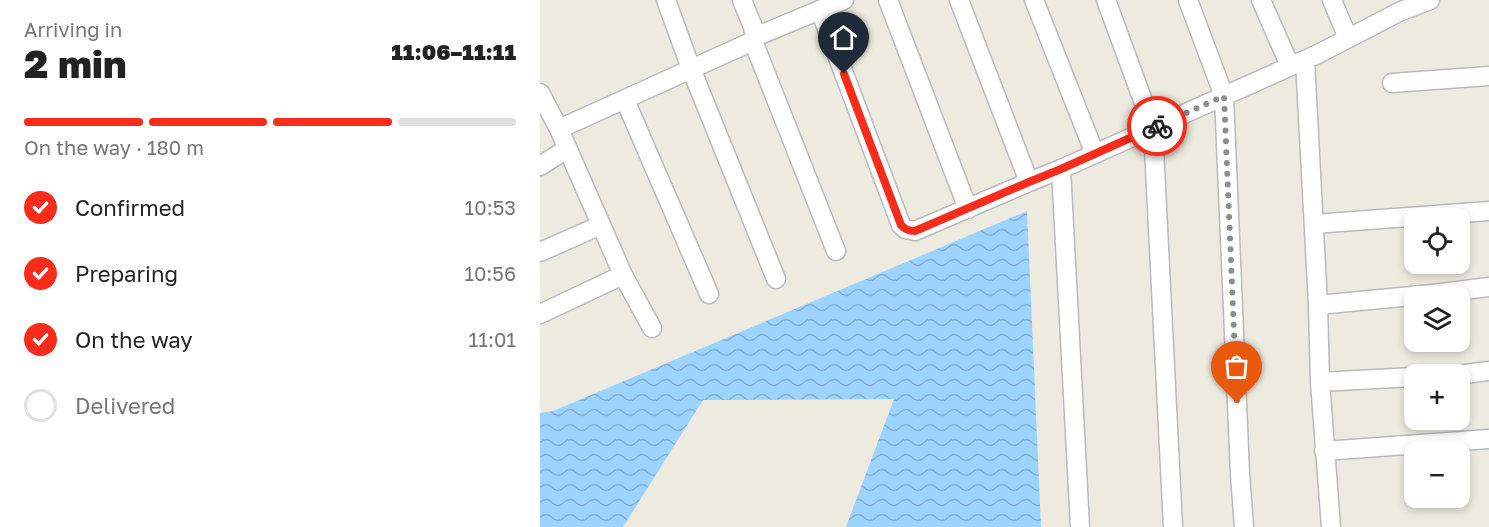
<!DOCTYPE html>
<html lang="en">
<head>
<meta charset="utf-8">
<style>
  :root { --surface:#fff; --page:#f2f2f2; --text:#222; --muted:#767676; --line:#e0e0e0; --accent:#f72c1b }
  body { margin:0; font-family:"Golos Text",sans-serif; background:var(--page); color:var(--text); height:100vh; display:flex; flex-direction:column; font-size:22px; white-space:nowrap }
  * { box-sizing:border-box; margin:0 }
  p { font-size:20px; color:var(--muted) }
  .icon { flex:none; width:33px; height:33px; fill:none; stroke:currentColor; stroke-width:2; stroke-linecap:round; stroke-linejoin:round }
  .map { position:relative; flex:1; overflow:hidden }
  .drawer { display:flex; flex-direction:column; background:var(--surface); width:540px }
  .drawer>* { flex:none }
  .tools { position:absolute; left:864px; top:208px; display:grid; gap:12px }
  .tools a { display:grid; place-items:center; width:66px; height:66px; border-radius:12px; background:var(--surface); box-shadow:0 3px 9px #0003; font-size:30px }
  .pin { position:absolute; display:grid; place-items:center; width:51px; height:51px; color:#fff; margin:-62px -26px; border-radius:50% 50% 50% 0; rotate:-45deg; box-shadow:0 0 6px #0007 }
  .pin .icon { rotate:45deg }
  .courier { position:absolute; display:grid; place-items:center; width:60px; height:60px; margin:-30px; border:4px solid #f72c1b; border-radius:50%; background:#fff; color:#222; box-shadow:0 2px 8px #0007 }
  .overview em { font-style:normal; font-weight:800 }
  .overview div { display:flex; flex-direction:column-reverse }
  .overview { display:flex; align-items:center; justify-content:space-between; height:102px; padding:0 24px }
  h1 { font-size:39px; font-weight:800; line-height:45px }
  .bar { display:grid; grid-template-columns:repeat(4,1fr); gap:9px 6px; align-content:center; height:72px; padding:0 24px }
  .bar i { height:8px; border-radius:4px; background:var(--line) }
  .bar .active { background:var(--accent) }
  .bar p { grid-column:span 4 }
  ol { padding:0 24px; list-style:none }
  li { display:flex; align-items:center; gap:18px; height:66px }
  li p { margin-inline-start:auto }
  li .icon { padding:6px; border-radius:50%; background:var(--accent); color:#fff; stroke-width:4 }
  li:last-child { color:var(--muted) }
  li i { width:33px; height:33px; border:3px solid var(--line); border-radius:50% }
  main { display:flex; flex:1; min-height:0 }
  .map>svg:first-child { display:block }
  .water { fill:url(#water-waves) }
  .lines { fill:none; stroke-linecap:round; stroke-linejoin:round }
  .minor-casing { stroke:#b7babf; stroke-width:21 }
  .minor { stroke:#fff; stroke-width:18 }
  .done { stroke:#8c8e8d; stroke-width:6; stroke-dasharray:0 10.8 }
  .route { stroke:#f72c1b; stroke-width:8 }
</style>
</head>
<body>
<main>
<section class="drawer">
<div class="overview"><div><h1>2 min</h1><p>Arriving in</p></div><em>11:06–11:11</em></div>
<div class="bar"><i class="active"></i><i class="active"></i><i class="active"></i><i></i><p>On the way · 180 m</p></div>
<ol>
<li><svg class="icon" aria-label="check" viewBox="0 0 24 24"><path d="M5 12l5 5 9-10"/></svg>Confirmed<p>10:53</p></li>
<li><svg class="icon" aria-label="check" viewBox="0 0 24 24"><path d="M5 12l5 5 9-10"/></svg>Preparing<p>10:56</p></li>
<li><svg class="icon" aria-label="check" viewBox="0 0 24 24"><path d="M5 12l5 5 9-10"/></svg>On the way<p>11:01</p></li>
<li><i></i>Delivered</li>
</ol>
</section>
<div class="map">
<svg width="949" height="527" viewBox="0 0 949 527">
  <defs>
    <pattern id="water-waves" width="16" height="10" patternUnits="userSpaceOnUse" patternTransform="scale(1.5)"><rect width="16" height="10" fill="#9cd4ff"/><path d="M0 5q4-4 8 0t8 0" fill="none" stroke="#82afd2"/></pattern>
  </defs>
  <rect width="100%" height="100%" fill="#edeadf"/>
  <path class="water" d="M487,211L501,527H306L354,399L163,400L83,527H0V413L13,411Z"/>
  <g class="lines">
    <defs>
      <path id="minor" d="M126,0L150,66L236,279
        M348,0L428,209
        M419,0L489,182
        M494,0L555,154
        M566,0L613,128L633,527
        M648,0L684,96L700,474L704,527
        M721,0L750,66
        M792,0L808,38
        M280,10L361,225L365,229L375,231L489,182L521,169L778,54L859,12L890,0
        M215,37L304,0
        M213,41L296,251
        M765,60L778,305L780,382L791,527
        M852,83L949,76
        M0,93L19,129L83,275L112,328
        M85,100L169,294
        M19,129L213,41L215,37L213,27L202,0
        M0,166L27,149
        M521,169L540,527
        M774,224L949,211
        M0,252L61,225
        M778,305L893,294L949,287
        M0,314L83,275
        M917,375L949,371
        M780,382L874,377
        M784,451L949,439"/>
    </defs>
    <use href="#minor" class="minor-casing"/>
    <use href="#minor" class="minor"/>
  </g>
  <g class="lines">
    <path class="done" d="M617,126L684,96L697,403"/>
    <path class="route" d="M304,74L361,225C365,229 368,231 375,231L489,182L521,169L617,126"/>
  </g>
</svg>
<div class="tools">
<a><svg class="icon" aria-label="locate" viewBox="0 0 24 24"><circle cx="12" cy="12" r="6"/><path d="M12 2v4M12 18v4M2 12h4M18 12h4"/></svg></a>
<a><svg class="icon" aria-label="layers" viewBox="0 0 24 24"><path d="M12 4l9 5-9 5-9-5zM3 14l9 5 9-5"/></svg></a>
<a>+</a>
<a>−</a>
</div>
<div class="pin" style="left:697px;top:403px;background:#ea580c"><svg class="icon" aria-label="bag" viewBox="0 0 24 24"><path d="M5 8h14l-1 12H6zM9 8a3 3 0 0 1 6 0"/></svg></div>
<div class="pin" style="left:304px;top:74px;background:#1f2937"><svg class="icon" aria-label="home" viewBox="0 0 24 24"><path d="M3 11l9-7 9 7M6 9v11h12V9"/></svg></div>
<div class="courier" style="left:617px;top:126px"><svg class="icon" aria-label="bike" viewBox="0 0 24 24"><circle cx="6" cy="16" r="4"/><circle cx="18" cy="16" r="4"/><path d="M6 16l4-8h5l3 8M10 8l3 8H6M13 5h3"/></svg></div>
</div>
</main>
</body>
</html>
